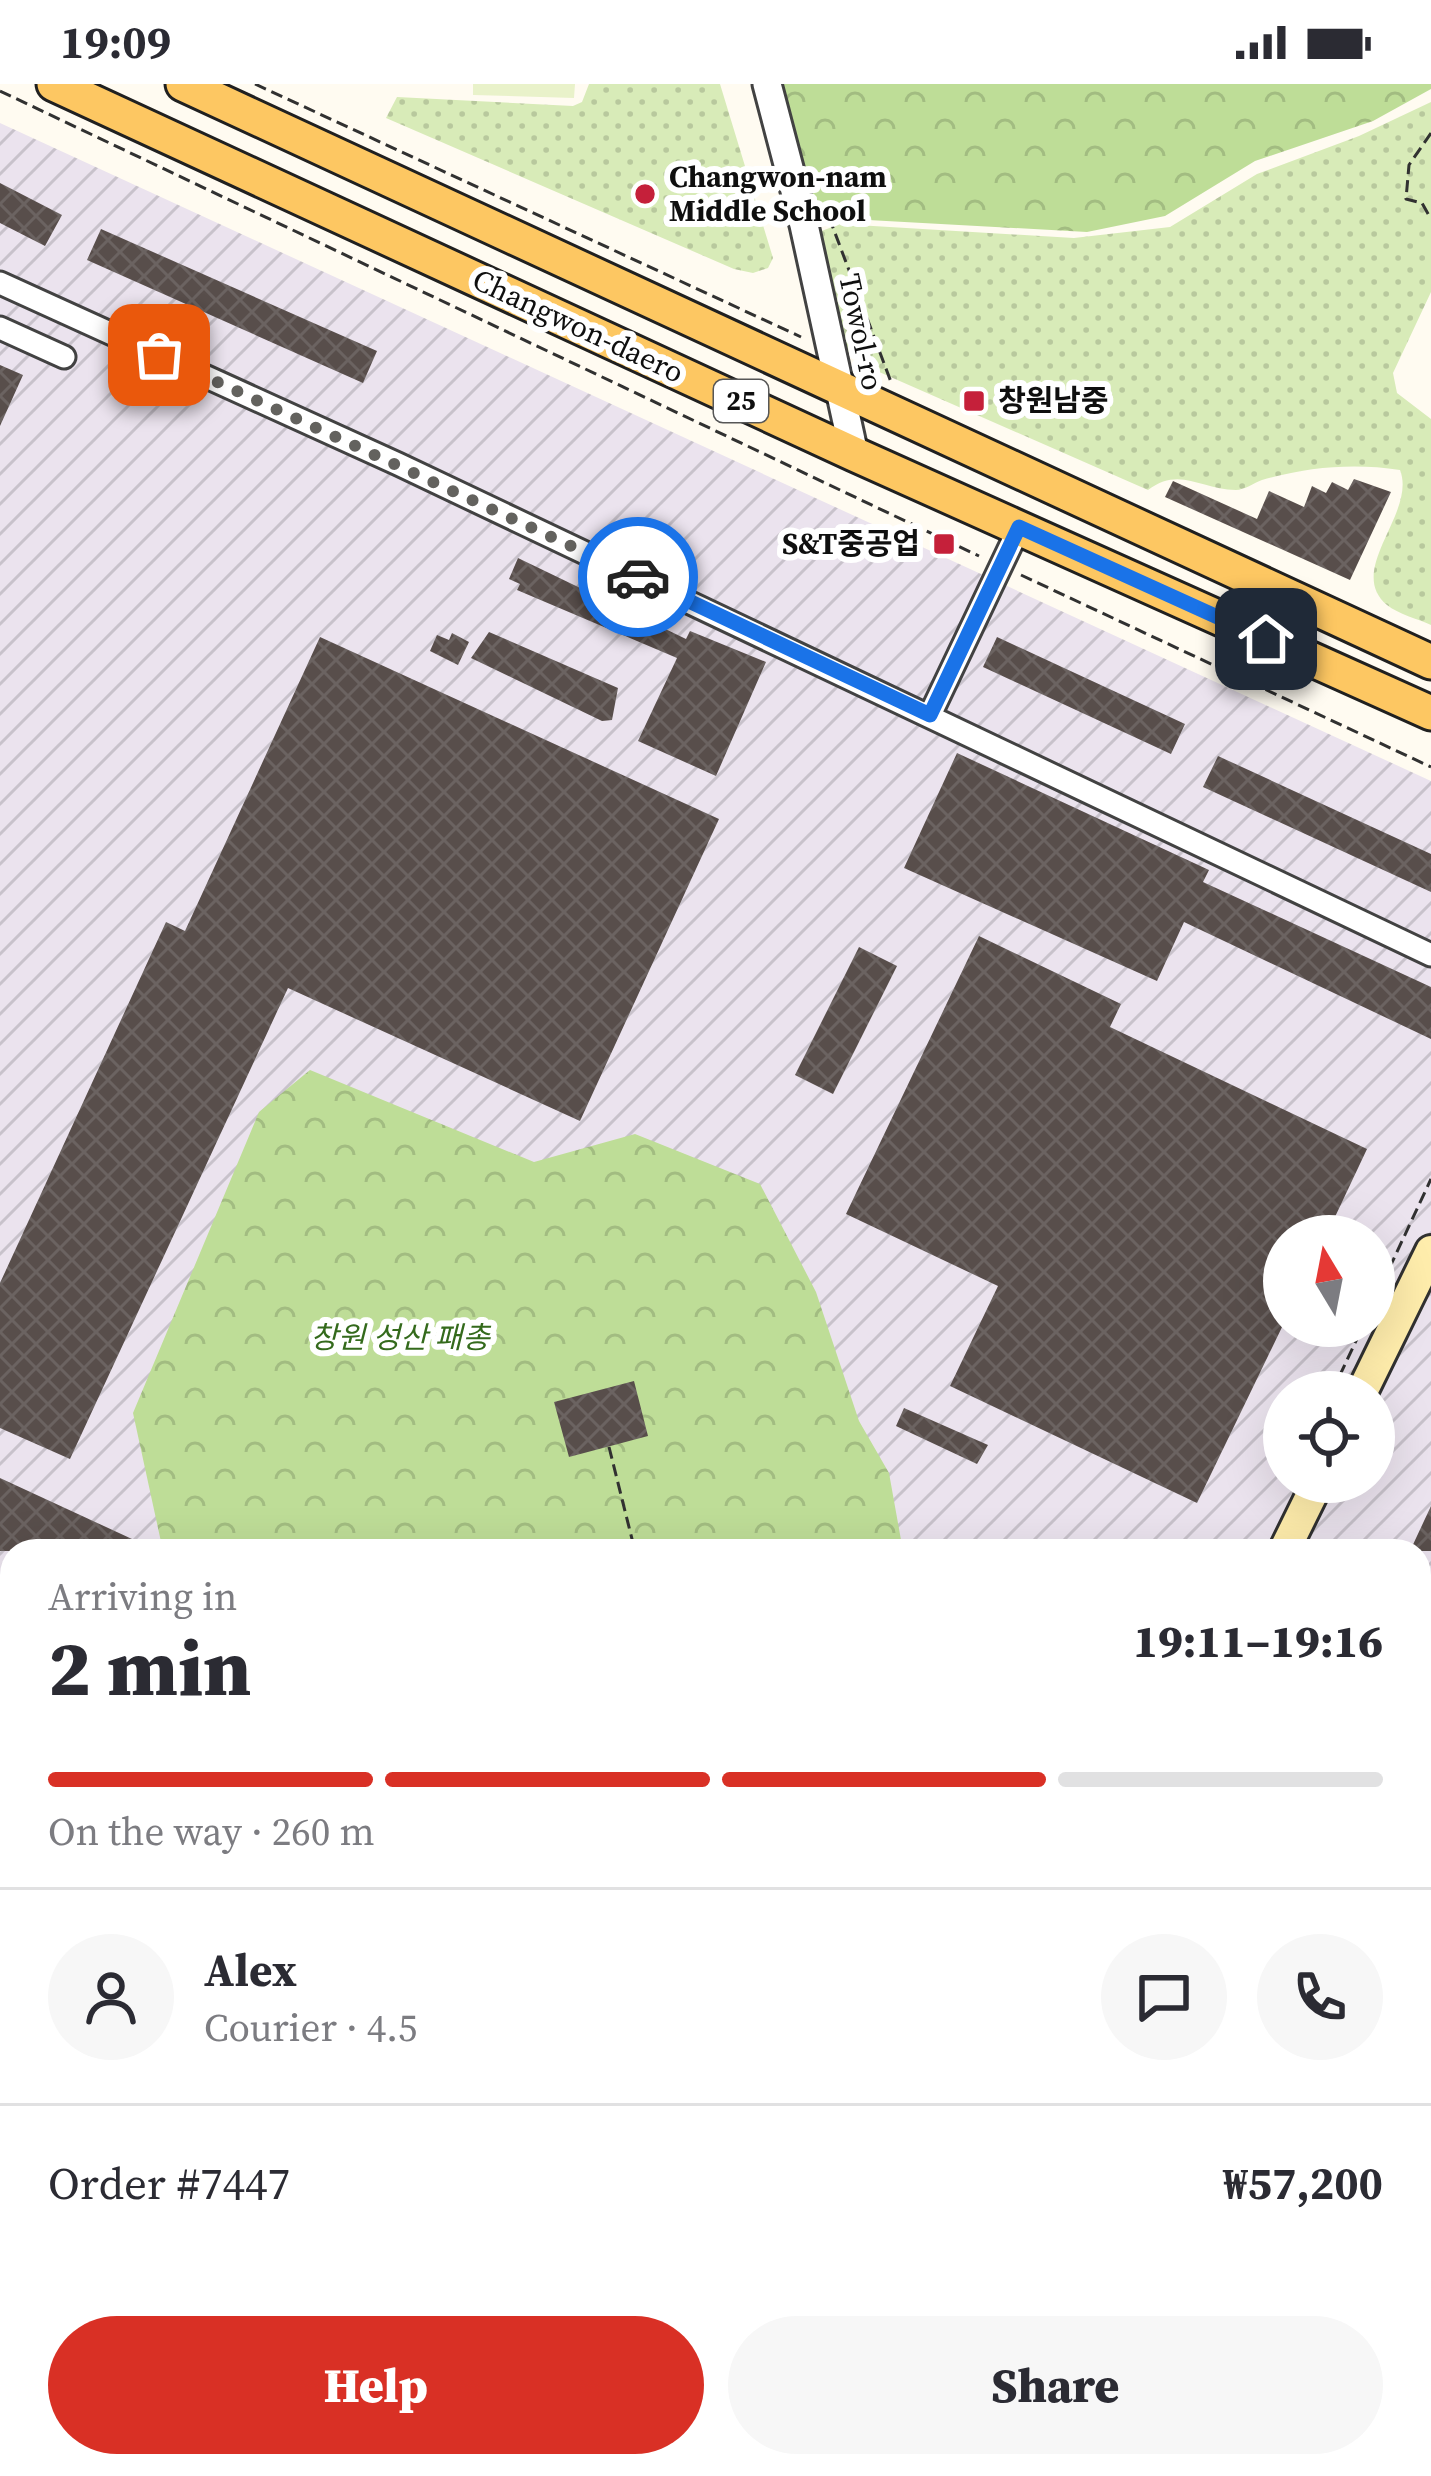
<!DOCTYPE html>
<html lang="en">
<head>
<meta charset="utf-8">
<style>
  :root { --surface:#fff; --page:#f7f7f7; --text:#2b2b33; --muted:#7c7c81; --line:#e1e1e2; --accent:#d93025 }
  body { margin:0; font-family:"Source Serif 4","Noto Sans KR",serif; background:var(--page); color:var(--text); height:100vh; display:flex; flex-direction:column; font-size:45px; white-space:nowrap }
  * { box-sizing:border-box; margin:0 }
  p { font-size:39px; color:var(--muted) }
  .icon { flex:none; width:66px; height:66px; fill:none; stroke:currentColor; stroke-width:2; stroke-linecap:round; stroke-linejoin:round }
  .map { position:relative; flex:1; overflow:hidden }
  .drawer { position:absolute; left:0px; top:1455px; width:1431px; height:939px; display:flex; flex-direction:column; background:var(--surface); border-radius:36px 36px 0 0; box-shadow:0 12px 48px #0002 }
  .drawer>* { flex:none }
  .needle { width:78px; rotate:350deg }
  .fabs { position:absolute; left:1263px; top:1131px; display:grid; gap:24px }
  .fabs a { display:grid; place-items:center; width:132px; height:132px; border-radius:50%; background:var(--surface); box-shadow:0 12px 48px #0002; font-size:60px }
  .pin { position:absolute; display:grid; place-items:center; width:102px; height:102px; color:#fff; margin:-51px; border-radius:24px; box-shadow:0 6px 18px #0006 }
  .courier { position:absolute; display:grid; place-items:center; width:120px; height:120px; margin:-60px; border:9px solid #1a73e8; border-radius:50%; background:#fff; color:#222; box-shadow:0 3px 15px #0007 }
  .headline em { font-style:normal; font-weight:800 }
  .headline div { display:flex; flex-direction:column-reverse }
  .headline { display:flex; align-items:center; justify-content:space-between; height:204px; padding:0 48px }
  h1 { font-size:78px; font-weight:800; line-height:90px }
  .bar { display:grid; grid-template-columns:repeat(4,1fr); gap:18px 12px; align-content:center; height:144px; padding:0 48px }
  .bar i { height:15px; border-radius:9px; background:var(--line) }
  .bar .current { background:var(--accent) }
  .bar p { grid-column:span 4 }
  .line { display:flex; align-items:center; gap:30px; padding:0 48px; border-top:3px solid var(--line) }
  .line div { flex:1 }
  .round { display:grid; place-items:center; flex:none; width:126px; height:126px; border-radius:63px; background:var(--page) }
  .cta { display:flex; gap:24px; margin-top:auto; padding:24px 48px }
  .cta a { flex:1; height:138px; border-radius:72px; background:var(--accent); color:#fff; font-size:48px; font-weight:800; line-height:138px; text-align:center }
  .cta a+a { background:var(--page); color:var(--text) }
  .status { display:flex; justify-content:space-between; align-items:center; height:84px; padding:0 60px; background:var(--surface); direction:ltr }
  .status svg { height:33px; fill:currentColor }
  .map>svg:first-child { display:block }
  .industrial { fill:url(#industrial-furrows); fill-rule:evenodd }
  .grass { fill:url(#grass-dots) }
  .forest { fill:url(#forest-crowns) }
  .pitch { fill:#e9f2ca }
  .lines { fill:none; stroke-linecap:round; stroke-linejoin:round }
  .river { stroke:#b3e6f9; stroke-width:36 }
  .building { fill:url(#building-cross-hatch) }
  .minor-casing { stroke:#424242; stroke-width:27 }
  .tertiary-casing { stroke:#424242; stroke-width:33 }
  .secondary-casing { stroke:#313131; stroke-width:36 }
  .primary-casing { stroke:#202020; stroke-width:39 }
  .path { stroke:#313131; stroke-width:3; stroke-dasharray:12 6; stroke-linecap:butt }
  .minor { stroke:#fff; stroke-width:21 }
  .tertiary { stroke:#fff; stroke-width:27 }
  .secondary { stroke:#ffedac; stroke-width:30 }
  .primary { stroke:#fdc762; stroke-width:33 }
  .done { stroke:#63625e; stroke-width:12; stroke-dasharray:0 21.6 }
  .route { stroke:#1a73e8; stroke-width:15 }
  .poi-dot { fill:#c5203a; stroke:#fff; stroke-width:4.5 }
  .labels { text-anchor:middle; stroke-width:12; stroke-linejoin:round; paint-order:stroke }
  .shield { fill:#fff; stroke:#575757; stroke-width:3 }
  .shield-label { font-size:27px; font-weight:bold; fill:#0f0f0f }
  .poi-label { font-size:30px; font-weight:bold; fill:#0f0f0f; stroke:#fff; text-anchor:start }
  .street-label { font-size:30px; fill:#0f0f0f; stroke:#fff }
  .park-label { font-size:30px; font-style:italic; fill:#346a1c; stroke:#fff }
</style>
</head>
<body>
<div class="status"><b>19:09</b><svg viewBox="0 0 49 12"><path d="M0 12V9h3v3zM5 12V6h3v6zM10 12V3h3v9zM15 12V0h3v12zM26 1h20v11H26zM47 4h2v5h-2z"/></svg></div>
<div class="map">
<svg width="1431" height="2392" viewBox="0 0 1431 2392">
  <defs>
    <pattern id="industrial-furrows" width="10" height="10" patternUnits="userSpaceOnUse" patternTransform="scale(3)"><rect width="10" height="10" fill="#ebe3ee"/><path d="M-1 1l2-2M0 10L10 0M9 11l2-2" fill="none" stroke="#c8c2cb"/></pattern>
    <pattern id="grass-dots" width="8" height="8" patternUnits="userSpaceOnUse" patternTransform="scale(3)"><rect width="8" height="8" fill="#d8ebb8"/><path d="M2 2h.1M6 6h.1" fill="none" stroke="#b8c89d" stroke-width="1.8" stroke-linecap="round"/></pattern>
    <pattern id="forest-crowns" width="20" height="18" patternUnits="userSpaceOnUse" patternTransform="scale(3)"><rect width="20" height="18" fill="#bedd97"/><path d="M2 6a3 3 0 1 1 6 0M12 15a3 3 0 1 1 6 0" fill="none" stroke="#a2bc81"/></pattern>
    <pattern id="building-cross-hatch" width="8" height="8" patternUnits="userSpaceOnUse" patternTransform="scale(3)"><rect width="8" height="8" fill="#584e4b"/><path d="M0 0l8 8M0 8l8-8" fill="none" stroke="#6b6361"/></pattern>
  </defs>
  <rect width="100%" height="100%" fill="#fffbf1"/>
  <path class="industrial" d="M0,39L1431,697V2392H1006L984,2382H1419V1467H12V1920L0,1914ZM1284,1152H1374V1242H1284ZM1284,1308H1374V1398H1284Z
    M0,2332L12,2338V2382H108L129,2392H0Z"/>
  <path class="grass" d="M589,0H720L773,174L768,184L753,189L734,185L386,34L397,13L573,22L582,18Z
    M1431,18V208L1393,289L1397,309L1431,335V541C1418,535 1398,530 1387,521C1345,486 1417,429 1400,386C1353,379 1308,383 1262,396C1254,399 1244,406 1236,406C1201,406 1180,382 1148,406L861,280L839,258L819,148L840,140L1074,154L1170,143L1257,90L1359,52Z"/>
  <path class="forest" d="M779,0H1431V5L1373,37L1255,77L1165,132L1087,148L868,136L822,123L803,103Z
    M310,986L534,1078L635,1050L760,1100L816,1208L859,1337L889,1389L903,1467H163L133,1329L259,1028Z"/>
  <path class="pitch" d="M473,0H575L574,14L473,11Z"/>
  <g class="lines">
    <path class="river" d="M0,2106L12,2112
      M595,2382L617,2392"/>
  </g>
  <path class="building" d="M0,99L62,131L45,162L0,139Z
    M101,145L377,267L363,299L87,176Z
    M0,281L23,291L0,342Z
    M1354,395L1391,408L1350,496L1165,413L1173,397L1257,435L1269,407L1304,423L1312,402L1326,409L1332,398L1348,406Z
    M518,474L686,555L690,547L766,578L716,692L638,657L677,574L517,506L520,500L509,495Z
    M489,548L618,604L612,636L602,637L471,574Z
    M452,549L469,558L458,581L430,567L437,551L449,556Z
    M320,553L719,735L580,1037L288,904L70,1375L0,1344V1199L166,838L185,847Z
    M997,553L1185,640L1171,670L983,583Z
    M957,669L1209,786L1203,798L1431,903V955L1184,838L1157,897L904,784Z
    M1218,672L1431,770V808L1203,703Z
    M979,852L1121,920L1110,943L1367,1065L1326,1152H1284V1239L1197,1419L950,1302L998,1202L846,1130Z
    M859,863L897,882L833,1010L795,991Z
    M634,1297L648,1352L569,1373L554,1318Z
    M904,1324L988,1361L977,1380L896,1342Z
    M0,1394L132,1455L126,1467H0Z
    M1431,1422V1467H1410Z"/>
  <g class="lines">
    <defs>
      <path id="minor" d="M0,199L398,380L1431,871
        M0,244L64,273
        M930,631L1019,444"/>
      <path id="tertiary" d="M767,0L804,141L854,370
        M0,1929L12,1934
        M0,2271L12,2277
        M239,2382L261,2392
        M958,2382L979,2392"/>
      <path id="secondary" d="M1362,1308L1431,1167
        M1284,1467L1318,1398
        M851,2392L855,2382"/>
      <path id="primary" d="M54,0L854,370L1431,629
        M183,0L1431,578"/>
    </defs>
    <use href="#minor" class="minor-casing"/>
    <use href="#tertiary" class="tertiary-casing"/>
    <use href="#secondary" class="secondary-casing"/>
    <use href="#primary" class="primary-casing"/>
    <path class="path" d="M255,0L801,253
      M0,7L979,472
      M1431,49L1409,81L1406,115L1422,119L1431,135
      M829,133L891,298
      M1021,491L1431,683
      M1374,1217L1431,1095
      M1332,1308L1363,1242
      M609,1363L635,1467
      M0,2317L12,2323
      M143,2382L166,2392"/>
    <use href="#minor" class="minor"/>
    <use href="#tertiary" class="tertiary"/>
    <use href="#secondary" class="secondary"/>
    <use href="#primary" class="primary"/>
  </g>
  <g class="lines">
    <path class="done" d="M159,271L638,493"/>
    <path class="route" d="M638,493L930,631L1019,443L1266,555"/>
  </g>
  <g class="poi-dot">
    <circle cx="645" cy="110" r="12"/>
    <rect x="962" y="305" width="24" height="24" rx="6"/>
    <rect x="932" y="448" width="24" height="24" rx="6"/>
  </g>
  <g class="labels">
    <rect class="shield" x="714" y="296" width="54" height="42" rx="9"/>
    <g class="shield-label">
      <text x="741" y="326">25</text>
    </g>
    <g class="poi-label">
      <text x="669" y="103">Changwon-nam<tspan x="669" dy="34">Middle School</tspan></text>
      <text x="998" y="327">창원남중</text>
      <text x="920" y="470" text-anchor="end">S&amp;T중공업</text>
    </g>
    <g class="street-label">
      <text transform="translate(578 242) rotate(25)" y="10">Changwon-daero</text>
      <text transform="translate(861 248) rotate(78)" y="10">Towol-ro</text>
    </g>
    <g class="park-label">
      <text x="400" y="1264">창원 성산 패총</text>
    </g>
  </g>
</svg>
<div class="fabs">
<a><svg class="needle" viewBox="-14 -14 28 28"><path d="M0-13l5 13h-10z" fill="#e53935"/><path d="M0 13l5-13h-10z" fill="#7c7c81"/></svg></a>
<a><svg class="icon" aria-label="locate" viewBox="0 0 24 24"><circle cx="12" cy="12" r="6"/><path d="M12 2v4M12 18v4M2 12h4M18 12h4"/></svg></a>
</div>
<div class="pin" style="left:159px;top:271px;background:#ea580c"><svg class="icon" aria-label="bag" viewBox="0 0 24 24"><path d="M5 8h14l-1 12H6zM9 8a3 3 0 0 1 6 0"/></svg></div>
<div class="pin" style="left:1266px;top:555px;background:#1f2937"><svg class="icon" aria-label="home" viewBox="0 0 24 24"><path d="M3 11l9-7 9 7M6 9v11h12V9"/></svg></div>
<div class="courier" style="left:638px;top:493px"><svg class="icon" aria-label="car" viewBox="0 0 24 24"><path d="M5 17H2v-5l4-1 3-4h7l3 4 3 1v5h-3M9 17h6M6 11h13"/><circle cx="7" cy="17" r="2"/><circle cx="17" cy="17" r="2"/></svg></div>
<section class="drawer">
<div class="headline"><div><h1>2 min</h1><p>Arriving in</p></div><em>19:11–19:16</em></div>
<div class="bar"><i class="current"></i><i class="current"></i><i class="current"></i><i></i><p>On the way · 260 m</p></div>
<div class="line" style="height:216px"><a class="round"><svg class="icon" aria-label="person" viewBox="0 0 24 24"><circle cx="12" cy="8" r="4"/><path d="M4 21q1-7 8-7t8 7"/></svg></a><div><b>Alex</b><p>Courier · 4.5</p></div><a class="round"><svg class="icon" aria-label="chat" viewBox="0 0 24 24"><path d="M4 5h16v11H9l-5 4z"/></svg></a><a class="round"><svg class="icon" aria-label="phone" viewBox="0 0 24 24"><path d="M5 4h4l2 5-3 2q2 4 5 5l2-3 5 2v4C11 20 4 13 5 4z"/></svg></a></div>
<div class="line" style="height:156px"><div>Order #7447</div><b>₩57,200</b></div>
<div class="cta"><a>Help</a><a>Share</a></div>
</section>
</div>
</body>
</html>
